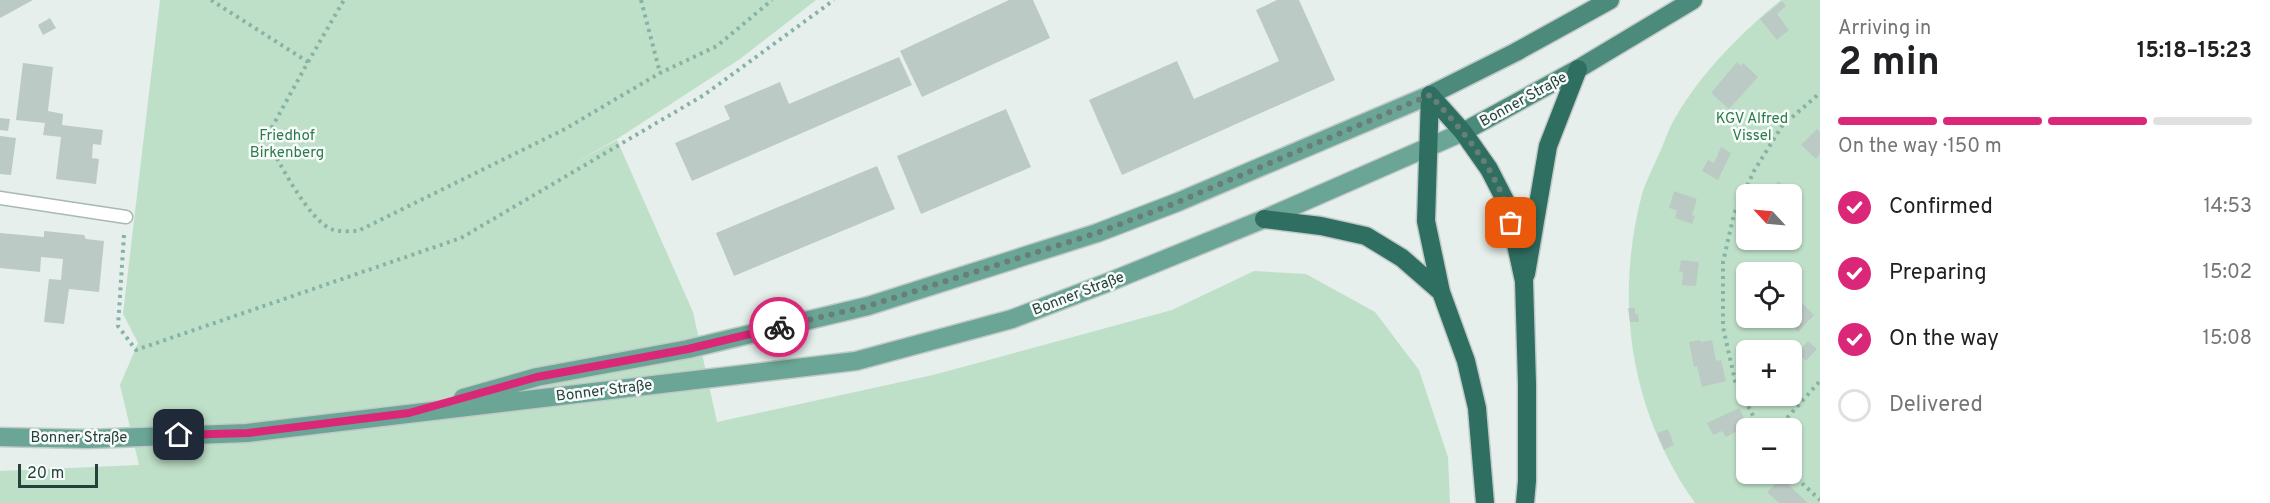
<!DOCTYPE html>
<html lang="en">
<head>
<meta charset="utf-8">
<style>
  :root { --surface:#fff; --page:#f2f2f2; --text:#202124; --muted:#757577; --line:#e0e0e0; --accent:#db2777 }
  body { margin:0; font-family:Overpass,sans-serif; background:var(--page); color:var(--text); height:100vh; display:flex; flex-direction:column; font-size:22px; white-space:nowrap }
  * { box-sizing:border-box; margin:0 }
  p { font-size:20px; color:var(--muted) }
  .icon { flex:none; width:33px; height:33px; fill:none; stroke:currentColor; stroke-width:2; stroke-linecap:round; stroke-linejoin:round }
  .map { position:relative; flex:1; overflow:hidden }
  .sheet { display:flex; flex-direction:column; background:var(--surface); width:450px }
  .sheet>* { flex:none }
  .needle { width:39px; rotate:296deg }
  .tools { position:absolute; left:1736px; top:184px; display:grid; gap:12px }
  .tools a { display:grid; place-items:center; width:66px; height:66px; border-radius:9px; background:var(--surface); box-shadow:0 2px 4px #0004; font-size:30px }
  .scale { position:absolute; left:18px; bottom:15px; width:80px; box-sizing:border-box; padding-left:6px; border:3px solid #24423a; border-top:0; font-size:16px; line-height:21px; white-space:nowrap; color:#24423a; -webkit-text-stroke:4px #f7fbf9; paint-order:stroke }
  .pin { position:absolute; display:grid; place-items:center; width:51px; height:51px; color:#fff; margin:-26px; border-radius:12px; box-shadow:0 3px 9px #0006 }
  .courier { position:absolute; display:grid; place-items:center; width:60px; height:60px; margin:-30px; border:4px solid #db2777; border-radius:50%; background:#fff; color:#222; box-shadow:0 2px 8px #0007 }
  .headline em { font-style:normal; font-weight:700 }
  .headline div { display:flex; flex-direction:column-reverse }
  .headline { display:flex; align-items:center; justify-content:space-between; height:102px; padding:0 18px }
  h1 { font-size:39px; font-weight:700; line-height:45px }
  .bar { display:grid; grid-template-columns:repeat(4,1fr); gap:9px 6px; align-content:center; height:72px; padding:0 18px }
  .bar i { height:8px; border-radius:4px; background:var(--line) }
  .bar .selected { background:var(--accent) }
  .bar p { grid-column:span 4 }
  ol { padding:0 18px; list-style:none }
  li { display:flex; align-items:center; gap:18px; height:66px }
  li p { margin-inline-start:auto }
  li .icon { padding:6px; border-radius:50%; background:var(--accent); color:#fff; stroke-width:4 }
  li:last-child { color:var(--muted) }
  li i { width:33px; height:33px; border:3px solid var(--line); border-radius:50% }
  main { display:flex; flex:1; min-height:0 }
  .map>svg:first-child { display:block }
  .green { fill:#bfe0c8; fill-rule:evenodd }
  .building { fill:#bbcac4 }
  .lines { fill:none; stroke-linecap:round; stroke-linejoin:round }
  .service-casing { stroke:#a8b8b2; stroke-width:15 }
  .primary-casing { stroke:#c2cac8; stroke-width:21 }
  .trunk-casing { stroke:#c2cac8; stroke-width:21 }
  .motorway-casing { stroke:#c2cac8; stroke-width:21 }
  .path { stroke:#86b3a5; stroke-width:4; stroke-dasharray:3 4.5; stroke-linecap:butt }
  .service { stroke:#fff; stroke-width:12 }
  .primary { stroke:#6aa596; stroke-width:18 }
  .trunk { stroke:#4c8a7c; stroke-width:18 }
  .motorway { stroke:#2f6f62; stroke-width:18 }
  .done { stroke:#687f78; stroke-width:6; stroke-dasharray:0 10.8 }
  .route { stroke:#db2777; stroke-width:8 }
  .labels { text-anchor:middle; stroke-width:5; stroke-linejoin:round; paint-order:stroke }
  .street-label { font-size:15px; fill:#24423a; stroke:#f7fbf9 }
  .park-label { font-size:15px; fill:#2d7a4b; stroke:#f7fbf9 }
</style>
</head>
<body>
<main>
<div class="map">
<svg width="1820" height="503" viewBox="0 0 1820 503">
  <rect width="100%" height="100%" fill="#e6efeb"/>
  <path class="green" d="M160,0H816L740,59L617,139L571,165L617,140L693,312L717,422L933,375L1172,310L1254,271L1306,274L1375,312L1419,370L1448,457L1450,503H0V471L139,465L120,385L138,343L123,314Z
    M1781,0H1820V503H1695C1630,411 1614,302 1642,194C1646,181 1653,168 1658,156C1664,144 1668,130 1675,118C1702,72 1740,34 1781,0ZM1746,195H1791V240H1746ZM1746,273H1791V318H1746ZM1746,351H1791V396H1746ZM1746,429H1791V474H1746Z"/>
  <path class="building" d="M0,0H33L0,18Z
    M1009,0H1033L1050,38L922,97L900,51Z
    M1277,0H1299L1335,80L1122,175L1089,100L1177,61L1194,99L1279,61L1256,10Z
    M1782,1L1786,6L1777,14L1789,30L1777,40L1760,19Z
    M50,18L56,28L43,35L38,25Z
    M899,57L912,85L692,181L675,143L730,119L724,106L780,82L789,104Z
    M1737,62L1741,66L1743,63L1758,77L1729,109L1711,93Z
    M23,63L53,67L48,111L63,114L62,125L103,130L101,145L93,144L92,158L99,159L96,184L56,179L61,137L43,135L45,123L16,120Z
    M1006,109L1031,167L921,214L897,156Z
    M0,118L10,119L8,131L0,130Z
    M1817,129L1820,132V154L1816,159L1801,145Z
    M0,136L16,138L11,175L0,174Z
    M1721,147L1731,153L1718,180L1702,171L1708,160L1714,163Z
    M877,166L895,209L734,276L716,233Z
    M1778,181L1797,197L1791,204V195H1771Z
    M1674,191L1697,199L1692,215L1695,216L1692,224L1675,218L1677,210L1669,208Z
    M44,231L84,235L86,239L104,241L99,292L69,289L64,324L44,322L49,279L61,280L63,259L41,257L40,272L0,268V233L44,237Z
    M1681,260L1699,262L1696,286L1682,285L1683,272L1679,271Z
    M1798,299L1814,315L1798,332L1784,318H1791V307Z
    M1628,308H1635V314H1638L1639,322H1630Z
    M1700,340L1701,342L1712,340L1716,361L1721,360L1726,381L1702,387L1697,366L1694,367L1689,342Z
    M1808,341L1817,349L1806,361L1798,353Z
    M1739,408L1748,426L1726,437L1722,431L1713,435L1707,423Z
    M1668,429L1674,445L1664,450L1657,433Z
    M1782,478L1795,491L1808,503H1779L1767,492Z"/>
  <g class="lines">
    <defs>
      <path id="service" d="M0,198L126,217"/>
      <path id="primary" d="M463,398L537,377L688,349L868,306L1097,233L1178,202L1430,95
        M0,437L88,439L247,433L856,361L1012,319L1109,282L1264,219L1463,132"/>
      <path id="trunk" d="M1430,95L1516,52L1610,0
        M1463,132L1578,69L1693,0"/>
      <path id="motorway" d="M1430,95L1463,132L1489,169L1507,204L1524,281L1527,384V481L1525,503
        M1430,95L1426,221L1441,292L1466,361L1477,408L1485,503
        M1264,219L1321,226L1366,236L1402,258L1441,292
        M1526,274L1548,146L1578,69"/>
    </defs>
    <use href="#service" class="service-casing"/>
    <use href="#primary" class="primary-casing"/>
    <use href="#trunk" class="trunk-casing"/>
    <use href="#motorway" class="motorway-casing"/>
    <path class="path" d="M211,0L308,62L266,138C278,160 310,224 334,230C342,232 351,231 358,231L565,129L660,73L717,46L772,0
      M641,0L660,73
      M308,62L344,0
      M124,235L118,326L136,350L461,238L704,95L834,0
      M1760,429L1735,381L1723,327V262L1734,214L1754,171L1782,126L1820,93
      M1777,429L1820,381
      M1791,473L1820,500"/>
    <use href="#service" class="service"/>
    <use href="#primary" class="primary"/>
    <use href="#trunk" class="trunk"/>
    <use href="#motorway" class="motorway"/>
  </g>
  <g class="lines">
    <path class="done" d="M779,327L868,306L1097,233L1178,202L1430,95C1464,132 1500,173 1511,223"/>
    <path class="route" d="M179,435L248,433L409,413L537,377L688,349L779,327"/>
  </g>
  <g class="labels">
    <g class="street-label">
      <text transform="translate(1523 99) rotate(-29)" y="5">Bonner Straße</text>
      <text transform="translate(1078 293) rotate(-21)" y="5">Bonner Straße</text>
      <text transform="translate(604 390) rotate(-7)" y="5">Bonner Straße</text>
      <text x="79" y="442">Bonner Straße</text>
    </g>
    <g class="park-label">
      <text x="1752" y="123">KGV Alfred<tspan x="1752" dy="17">Vissel</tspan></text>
      <text x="287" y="140">Friedhof<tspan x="287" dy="17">Birkenberg</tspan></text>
    </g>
  </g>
</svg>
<div class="tools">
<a><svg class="needle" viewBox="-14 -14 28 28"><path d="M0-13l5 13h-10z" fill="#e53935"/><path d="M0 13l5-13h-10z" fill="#757577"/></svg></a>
<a><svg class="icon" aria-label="locate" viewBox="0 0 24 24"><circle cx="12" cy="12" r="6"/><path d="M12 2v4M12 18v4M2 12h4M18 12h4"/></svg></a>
<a>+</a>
<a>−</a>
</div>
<div class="scale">20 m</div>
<div class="pin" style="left:1511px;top:223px;background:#ea580c"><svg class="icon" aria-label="bag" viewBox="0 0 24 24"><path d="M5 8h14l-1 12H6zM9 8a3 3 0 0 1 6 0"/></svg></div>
<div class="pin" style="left:179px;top:435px;background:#1f2937"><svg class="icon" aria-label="home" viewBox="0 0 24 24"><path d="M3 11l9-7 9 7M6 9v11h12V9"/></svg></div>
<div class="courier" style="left:779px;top:327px"><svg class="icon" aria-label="bike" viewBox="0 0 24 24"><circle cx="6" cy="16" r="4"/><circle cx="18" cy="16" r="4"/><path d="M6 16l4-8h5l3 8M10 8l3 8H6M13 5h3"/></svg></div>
</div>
<section class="sheet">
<div class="headline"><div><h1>2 min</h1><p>Arriving in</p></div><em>15:18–15:23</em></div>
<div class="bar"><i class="selected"></i><i class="selected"></i><i class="selected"></i><i></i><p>On the way · 150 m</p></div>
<ol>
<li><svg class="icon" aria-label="check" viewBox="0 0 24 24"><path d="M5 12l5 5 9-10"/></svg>Confirmed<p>14:53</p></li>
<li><svg class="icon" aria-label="check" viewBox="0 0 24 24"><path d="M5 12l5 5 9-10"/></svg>Preparing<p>15:02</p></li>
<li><svg class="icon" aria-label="check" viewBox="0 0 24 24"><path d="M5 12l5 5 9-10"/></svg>On the way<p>15:08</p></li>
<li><i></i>Delivered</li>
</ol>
</section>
</main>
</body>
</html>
